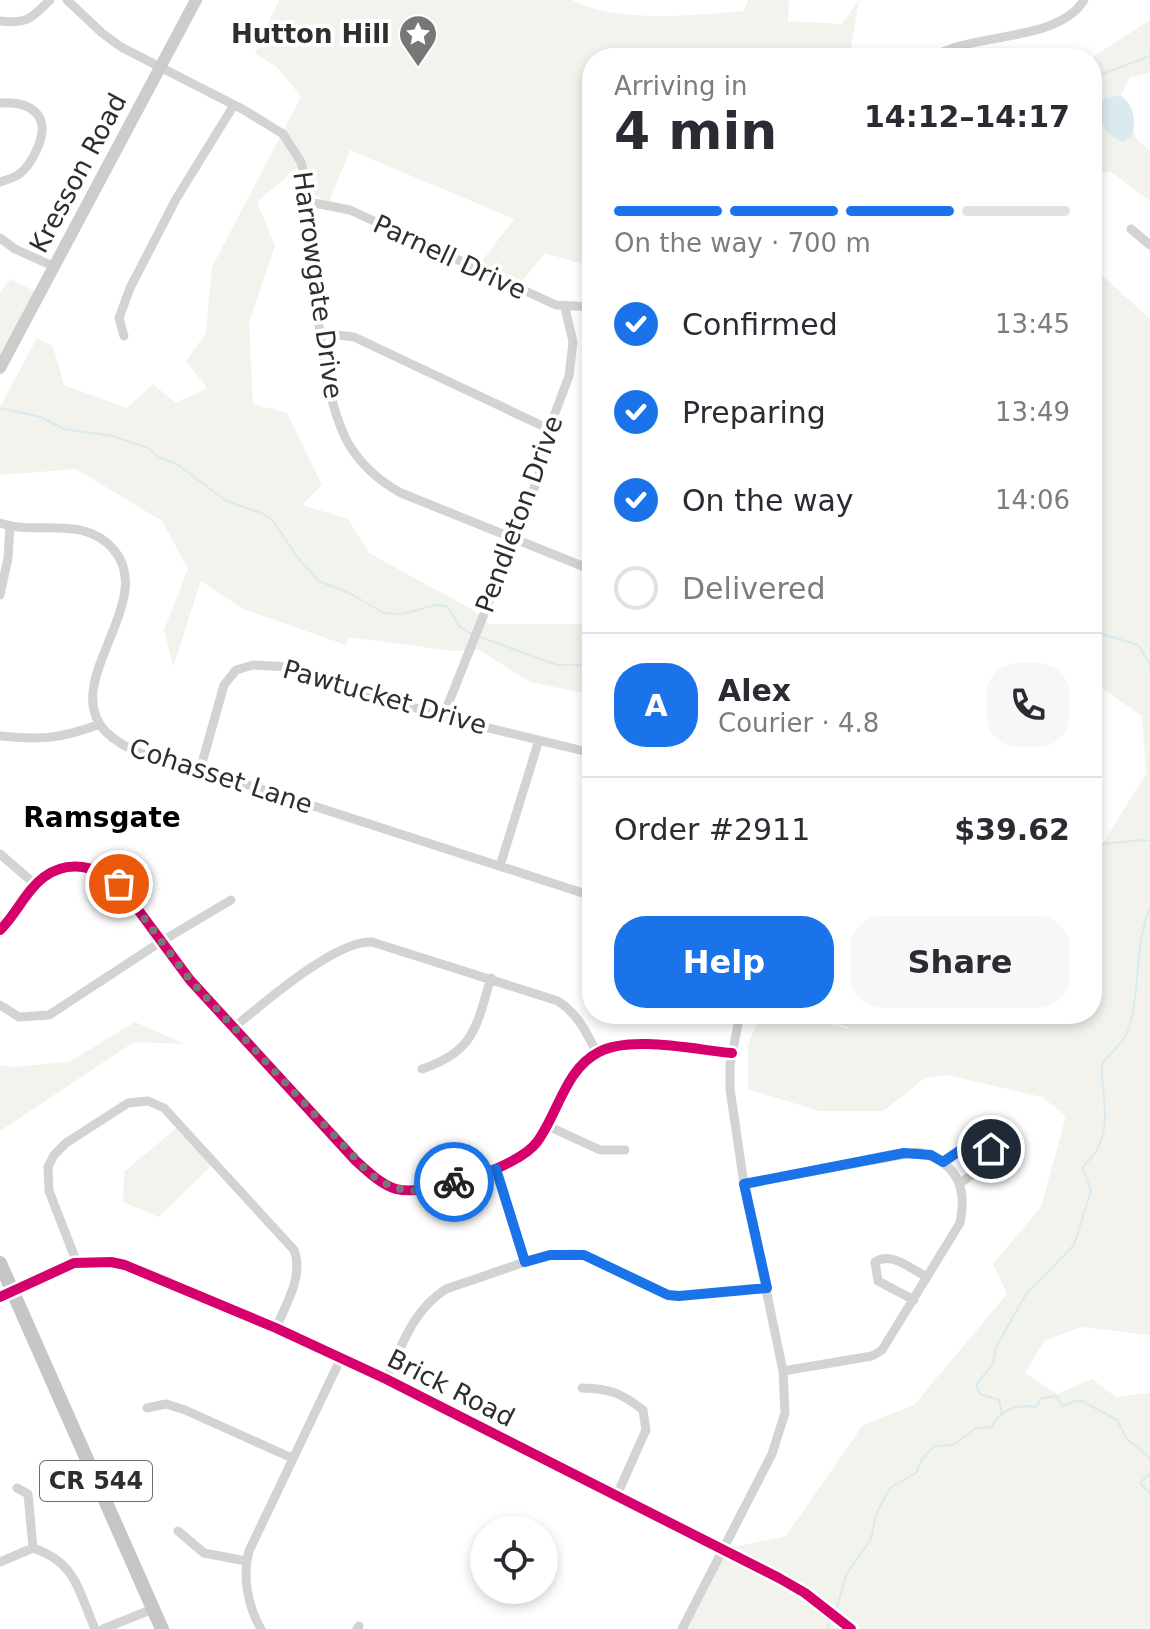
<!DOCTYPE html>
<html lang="en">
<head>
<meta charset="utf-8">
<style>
  :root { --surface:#fff; --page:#f7f7f7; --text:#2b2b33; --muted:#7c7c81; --line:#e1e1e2; --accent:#1a73e8 }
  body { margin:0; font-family:"DejaVu Sans",sans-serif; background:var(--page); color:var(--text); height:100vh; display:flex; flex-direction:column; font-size:30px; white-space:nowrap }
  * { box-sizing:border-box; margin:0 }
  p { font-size:26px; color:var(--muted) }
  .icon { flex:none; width:44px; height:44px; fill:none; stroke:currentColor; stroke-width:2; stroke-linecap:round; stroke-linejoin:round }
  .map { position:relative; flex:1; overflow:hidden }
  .drawer { position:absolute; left:582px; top:48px; width:520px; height:976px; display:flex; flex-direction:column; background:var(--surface); border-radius:32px; box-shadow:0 4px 12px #0003 }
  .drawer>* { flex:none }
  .fabs { position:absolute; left:470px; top:1516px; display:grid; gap:16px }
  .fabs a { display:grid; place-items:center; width:88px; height:88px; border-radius:50%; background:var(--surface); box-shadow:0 4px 12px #0003; font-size:40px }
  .pin { position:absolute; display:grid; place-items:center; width:68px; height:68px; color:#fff; margin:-34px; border:4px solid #fff; border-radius:50%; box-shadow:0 2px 8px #0007 }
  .courier { position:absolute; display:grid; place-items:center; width:80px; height:80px; margin:-40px; border:6px solid #1a73e8; border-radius:50%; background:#fff; color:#222; box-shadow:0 2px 10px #0007 }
  .summary em { font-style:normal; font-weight:800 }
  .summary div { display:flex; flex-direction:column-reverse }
  .summary { display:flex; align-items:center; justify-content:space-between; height:136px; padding:0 32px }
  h1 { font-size:52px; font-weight:800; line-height:60px }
  .bar { display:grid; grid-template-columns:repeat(4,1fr); gap:12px 8px; align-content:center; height:96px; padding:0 32px }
  .bar i { height:10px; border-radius:6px; background:var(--line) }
  .bar .active { background:var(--accent) }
  .bar p { grid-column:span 4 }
  .line { display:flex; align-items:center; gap:20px; padding:0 32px; border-top:2px solid var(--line) }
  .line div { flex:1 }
  .round { display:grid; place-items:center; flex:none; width:84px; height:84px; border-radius:32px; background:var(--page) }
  ol { padding:0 32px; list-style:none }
  li { display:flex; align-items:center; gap:24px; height:88px }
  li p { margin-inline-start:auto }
  li .icon { padding:8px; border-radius:50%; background:var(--accent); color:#fff; stroke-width:4 }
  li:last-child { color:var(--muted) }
  li i { width:44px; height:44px; border:4px solid var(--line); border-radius:50% }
  .action { display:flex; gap:16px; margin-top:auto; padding:16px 32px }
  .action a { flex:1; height:92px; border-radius:32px; background:var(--accent); color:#fff; font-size:32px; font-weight:800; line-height:92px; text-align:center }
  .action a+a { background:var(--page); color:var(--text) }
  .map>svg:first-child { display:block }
  .green { fill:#f1f3ec }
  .water { fill:#daeaef }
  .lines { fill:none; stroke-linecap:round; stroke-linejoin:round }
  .stream { stroke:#daeaef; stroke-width:2 }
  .street { stroke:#d3d3d3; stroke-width:9 }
  .secondary { stroke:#ccc; stroke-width:12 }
  .primary { stroke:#c6c6c6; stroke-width:14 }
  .cycleway-casing { stroke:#fff; stroke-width:15 }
  .cycleway { stroke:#d6006c; stroke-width:10 }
  .done { stroke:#777; stroke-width:8; stroke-dasharray:0 14.4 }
  .route { stroke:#1a73e8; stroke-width:10 }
  .labels { text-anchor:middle; stroke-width:8; stroke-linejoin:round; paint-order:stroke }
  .shield { fill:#fff; stroke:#6d6d6d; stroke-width:2 }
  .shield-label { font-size:24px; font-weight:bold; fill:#2e2e2e }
  .poi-label { font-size:26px; font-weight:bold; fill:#2e2e2e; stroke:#fff; text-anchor:end }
  .street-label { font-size:26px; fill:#2e2e2e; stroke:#fff }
  .neighbourhood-label { font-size:28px; font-weight:bold; fill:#000; stroke:#fff }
</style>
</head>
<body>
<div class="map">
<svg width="1150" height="1629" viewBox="0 0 1150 1629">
  <rect width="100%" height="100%" fill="#fff"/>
  <path class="green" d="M279,0H572C617,24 694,15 744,11L748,0H789L788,21L842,24L859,0L849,58H592V267L545,253L516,288L476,269L514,219L350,150L329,202L308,192L302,164L257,202L275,246L249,322L253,404L287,413L322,485L302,505L348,519L369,553L473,610L489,624H592V695L530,682L479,650L453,651L349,637L346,645L243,609L201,581L173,667L164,630L188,569L162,521L76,469L0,475V407L37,338L53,346L64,385L127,408L153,384L176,403L207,388L186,361L206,333L212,267L301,97L278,68L255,53Z
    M1150,20V73L1130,77L1121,95L1137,140L1150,151V201L1110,171L1092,176L1091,58Z
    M1092,266L1150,319V1335L1081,1327L1044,1341L1025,1373L1057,1394L1092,1379L1116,1397L1150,1393V1629H683L724,1549L786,1536L863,1425L914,1405L1007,1294L993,1264L1041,1207L1066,1116L1042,1097L947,1075L925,1078L883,1111H819L748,1089V1045L761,1014H786L848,1029L849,1027L796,1014H1092V845L1103,843L1146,774L1142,716L1097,685L1094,656L1092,657Z
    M10,279L40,294L0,368V293Z
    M135,1022L185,1044L134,1042L0,1131V1065L12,1067L69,1062Z
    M180,1125L215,1162L159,1217L123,1202L124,1172Z"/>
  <path class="water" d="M1120,95C1134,104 1137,122 1131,137L1123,142C1105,136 1094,117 1104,99Z"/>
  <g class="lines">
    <path class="stream" d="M1092,78L1150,56
      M0,408L40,417L64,429L113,436L148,448L160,458L177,464L226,501L264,514L274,522L298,558L319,581L351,594L384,613L402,614L436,605L447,606L459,626L472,634
      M1092,631L1138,645L1150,664
      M480,637L557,665H592
      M1092,845L1141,840L1150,841
      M1002,1413L999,1400L980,1394L976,1385L993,1364L996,1347L1026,1294L1074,1245L1091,1191L1083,1168C1086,1162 1091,1159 1095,1153C1113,1123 1101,1097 1102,1065C1109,1052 1123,1045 1128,1031C1141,992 1134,945 1150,908
      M1150,1473L1140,1483L1150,1493
      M835,1614L846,1575L871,1539L876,1514L890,1488L916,1473L922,1459L934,1446L953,1445L976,1428L992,1427C999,1410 1017,1404 1036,1407L1041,1398L1056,1396L1063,1406L1075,1401H1082L1117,1420L1127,1439L1150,1458
      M827,1629L832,1619"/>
    <path class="street" d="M67,0L102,33L121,47L244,110L283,134L301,162L306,183C317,259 313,376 348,443C361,465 379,481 401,493L592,570
      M0,21C29,24 31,18 50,0
      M931,58C975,31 1058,43 1084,0
      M0,103C32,101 52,116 37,149C33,158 27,169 18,175C13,178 6,180 0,182
      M309,202L350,210L556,305L592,307
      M1131,229L1150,245
      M0,238L15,249L53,266
      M321,333L354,337L549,429
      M124,336L119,318L130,288L176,199L234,105
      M0,523C37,536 84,514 114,550C158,602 58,683 106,732C134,760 193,767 230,779C350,818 471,857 592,896
      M0,595L8,558L10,526
      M443,717L538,478L549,429L569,376L573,342L565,308
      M0,736C42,740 60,739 100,724
      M200,770L224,685L236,670L253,665L291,667L443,717L592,753
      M0,854L36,885
      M500,866L539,740
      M0,930C16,915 26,890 44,877C68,859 98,866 119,884L190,980L356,1161C368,1172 381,1184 396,1189C428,1197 518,1168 537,1142C558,1114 565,1069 599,1052C631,1035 696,1050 732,1053
      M0,1005L19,1017L49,1015L162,941L231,900
      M233,1028C263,1004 335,940 372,942L558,1001C578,1014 586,1032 597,1053
      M422,1069C475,1051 476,1027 491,978
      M548,1126L600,1150H625
      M943,1162L974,1141L988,1144C996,1164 973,1173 959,1184
      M496,1169L525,1262
      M744,1184L917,1152C955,1161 968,1185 960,1223L882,1350L872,1356L783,1371
      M77,1263L49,1191L48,1167L54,1155L66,1143L128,1103L148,1101L164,1108L294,1250C304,1276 286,1304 276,1328
      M0,1297L74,1263L111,1262L125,1265L276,1328L386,1379L779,1578L805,1593L851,1629
      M914,1300L878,1281L875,1262C891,1251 911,1269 927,1277
      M386,1379C403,1344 412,1311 446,1289L525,1262L550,1255L573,1254L584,1255L668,1295L679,1296L767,1288
      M582,1388C610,1389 620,1392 643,1410L646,1430L616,1497
      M147,1408L166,1404L185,1410L292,1458
      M17,1488L28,1494L33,1548
      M178,1531L204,1553L246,1561
      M0,1562L33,1548C76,1562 78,1590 95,1629
      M103,1629L153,1609
      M261,1629C248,1607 242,1576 249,1551L341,1358
      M357,1629L359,1626
      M682,1629L772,1454L785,1413L783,1371L744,1184L730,1089V1065L740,1014"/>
    <path class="secondary" d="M0,368L196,0"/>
    <path class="primary" d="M0,1263L162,1629"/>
    <defs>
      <path id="cycleway" d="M0,930C16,915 26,890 44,877C68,859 98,866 119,884L190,980L356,1161C368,1172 381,1184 396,1189C428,1197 518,1168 537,1142C558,1114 565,1069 599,1052C631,1035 696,1050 732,1053
        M0,1297L74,1263L111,1262L125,1265L276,1328L386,1379L779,1578L805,1593L851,1629"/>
    </defs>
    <use href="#cycleway" class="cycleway-casing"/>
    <use href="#cycleway" class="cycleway"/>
  </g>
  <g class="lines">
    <path class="done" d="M119,884L190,980L370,1174C401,1196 420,1193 454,1182"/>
    <path class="route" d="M454,1182L496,1169L525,1262L550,1255H584L668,1295L679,1296L767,1288L744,1184L904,1153L931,1155L943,1162L974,1141L988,1144L991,1149"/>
  </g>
  <defs>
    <symbol id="sight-pin" viewBox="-11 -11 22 30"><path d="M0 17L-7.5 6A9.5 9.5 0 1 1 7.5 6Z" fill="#777" stroke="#fff"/><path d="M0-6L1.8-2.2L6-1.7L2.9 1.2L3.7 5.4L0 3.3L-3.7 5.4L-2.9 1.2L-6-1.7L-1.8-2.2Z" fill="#fff"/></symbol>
  </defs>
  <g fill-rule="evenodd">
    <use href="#sight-pin" x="396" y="12" width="44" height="60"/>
  </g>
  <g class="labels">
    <rect class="shield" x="40" y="1461" width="112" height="40" rx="6"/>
    <g class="shield-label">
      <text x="96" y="1489">CR 544</text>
    </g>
    <g class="poi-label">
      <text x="390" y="43">Hutton Hill</text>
    </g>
    <g class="street-label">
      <text transform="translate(78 173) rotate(-62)" y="9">Kresson Road</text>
      <text transform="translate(450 257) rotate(25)" y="9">Parnell Drive</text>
      <text transform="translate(318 285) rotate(82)" y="9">Harrowgate Drive</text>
      <text transform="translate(519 514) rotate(-70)" y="9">Pendleton Drive</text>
      <text transform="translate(385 697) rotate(16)" y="9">Pawtucket Drive</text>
      <text transform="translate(221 776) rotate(18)" y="9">Cohasset Lane</text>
      <text transform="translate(451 1388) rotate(27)" y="9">Brick Road</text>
    </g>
    <g class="neighbourhood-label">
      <text x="102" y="827">Ramsgate</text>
    </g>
  </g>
</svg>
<div class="fabs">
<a><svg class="icon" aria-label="locate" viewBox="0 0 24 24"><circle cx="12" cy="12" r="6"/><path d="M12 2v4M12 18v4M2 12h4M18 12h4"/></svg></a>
</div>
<div class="pin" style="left:119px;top:884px;background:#ea580c"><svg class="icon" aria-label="bag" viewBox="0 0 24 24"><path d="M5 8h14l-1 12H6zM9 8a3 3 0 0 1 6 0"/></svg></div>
<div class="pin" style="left:991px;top:1149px;background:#1f2937"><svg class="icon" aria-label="home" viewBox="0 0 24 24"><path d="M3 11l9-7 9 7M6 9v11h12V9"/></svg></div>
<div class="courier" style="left:454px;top:1182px"><svg class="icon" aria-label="bike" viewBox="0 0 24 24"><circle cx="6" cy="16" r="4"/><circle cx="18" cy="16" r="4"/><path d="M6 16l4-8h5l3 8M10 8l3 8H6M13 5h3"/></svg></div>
<section class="drawer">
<div class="summary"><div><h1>4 min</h1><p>Arriving in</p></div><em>14:12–14:17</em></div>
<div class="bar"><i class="active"></i><i class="active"></i><i class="active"></i><i></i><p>On the way · 700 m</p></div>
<ol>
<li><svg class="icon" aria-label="check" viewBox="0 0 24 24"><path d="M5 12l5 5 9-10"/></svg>Confirmed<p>13:45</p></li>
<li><svg class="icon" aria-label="check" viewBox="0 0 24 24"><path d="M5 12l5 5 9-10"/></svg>Preparing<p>13:49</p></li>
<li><svg class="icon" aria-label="check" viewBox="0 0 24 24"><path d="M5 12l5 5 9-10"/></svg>On the way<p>14:06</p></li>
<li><i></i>Delivered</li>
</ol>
<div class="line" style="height:144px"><b class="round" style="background:var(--accent);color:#fff">A</b><div><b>Alex</b><p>Courier · 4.8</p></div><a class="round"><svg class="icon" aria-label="phone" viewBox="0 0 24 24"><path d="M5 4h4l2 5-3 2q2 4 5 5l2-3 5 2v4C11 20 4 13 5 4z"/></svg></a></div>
<div class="line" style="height:104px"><div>Order #2911</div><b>$39.62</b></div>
<div class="action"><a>Help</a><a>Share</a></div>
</section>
</div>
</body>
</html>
